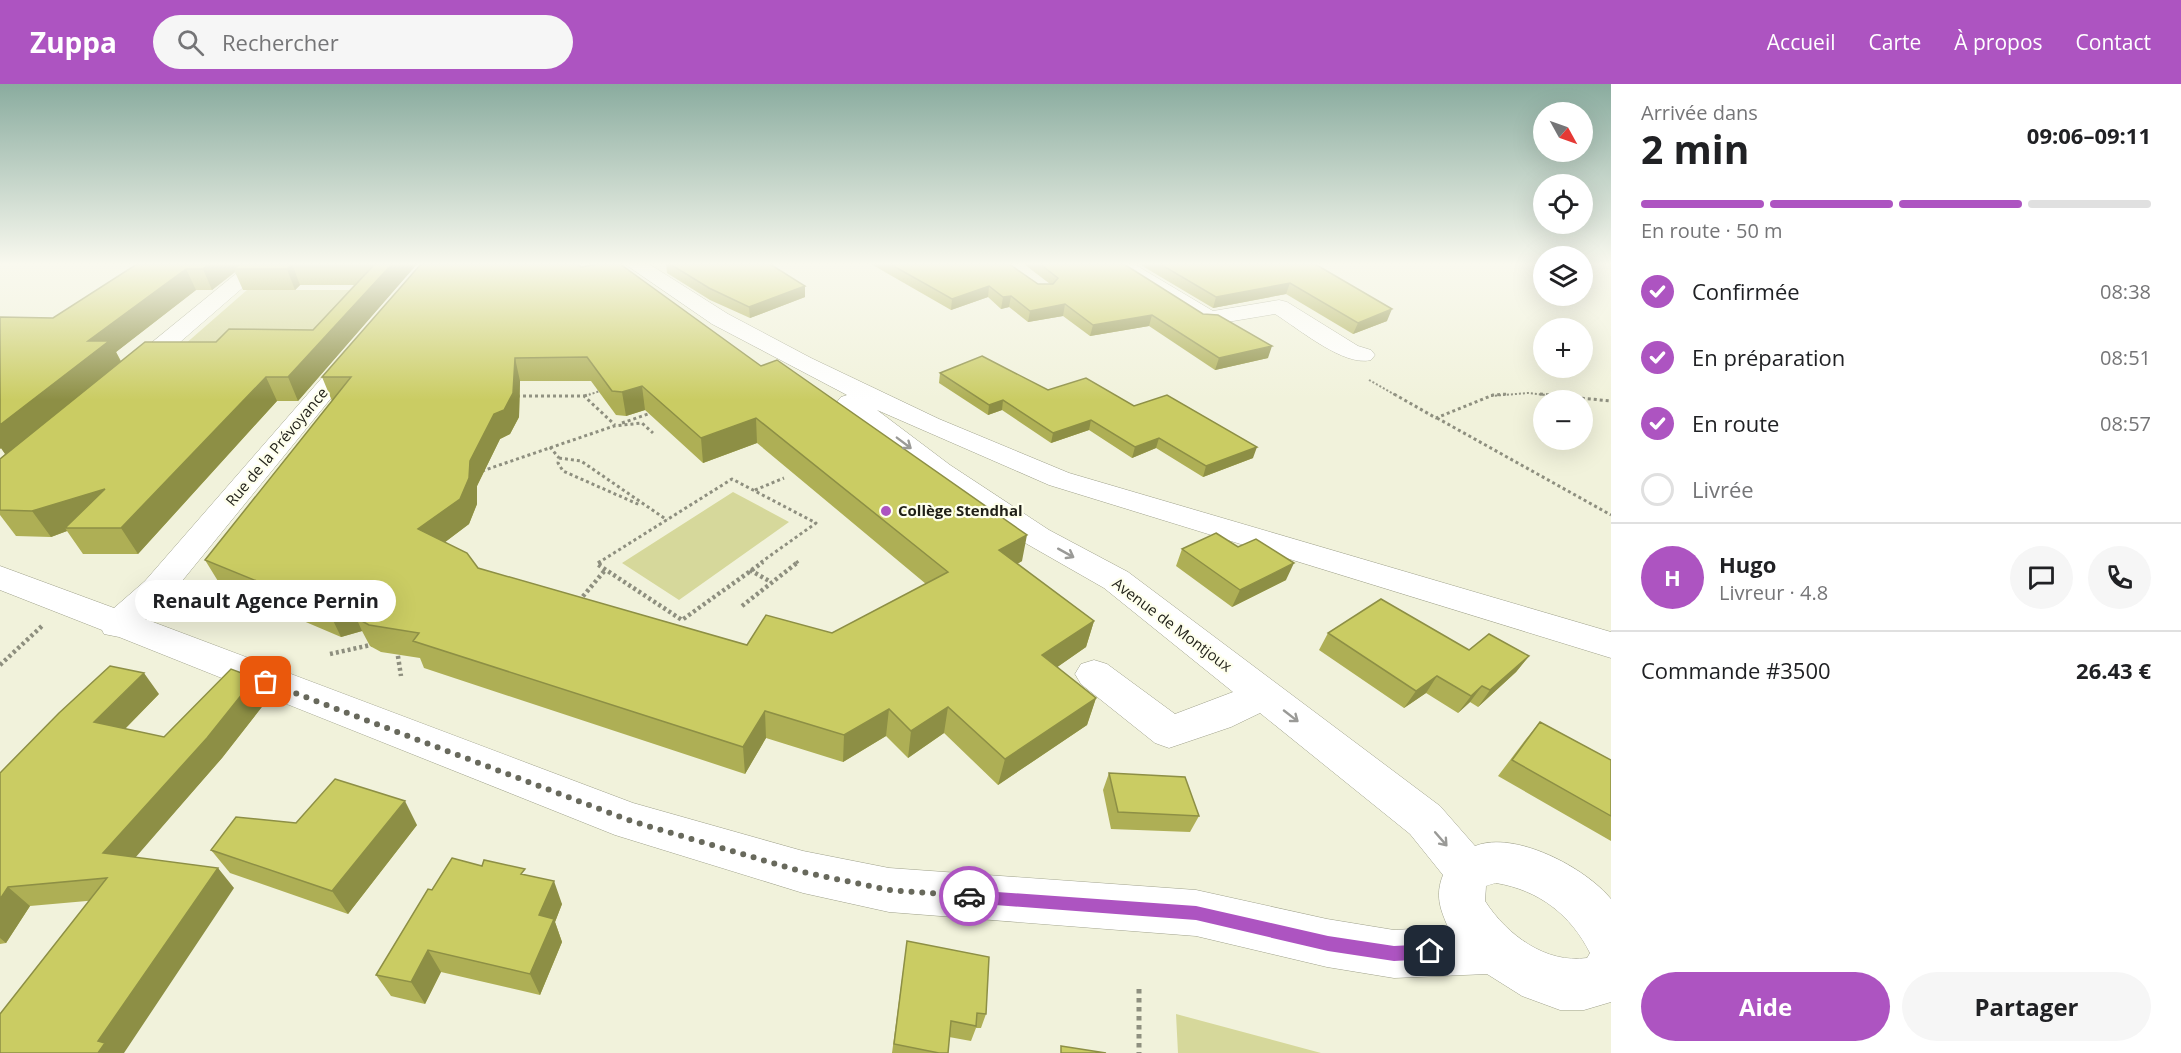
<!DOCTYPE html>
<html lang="fr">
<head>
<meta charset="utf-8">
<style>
  :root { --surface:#fff; --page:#f6f6f6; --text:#202124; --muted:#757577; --line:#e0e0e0; --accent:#ad54c1 }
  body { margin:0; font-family:"Open Sans",sans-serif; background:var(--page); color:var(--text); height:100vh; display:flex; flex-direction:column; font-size:22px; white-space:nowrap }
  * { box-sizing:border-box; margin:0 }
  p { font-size:20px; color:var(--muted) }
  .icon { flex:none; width:33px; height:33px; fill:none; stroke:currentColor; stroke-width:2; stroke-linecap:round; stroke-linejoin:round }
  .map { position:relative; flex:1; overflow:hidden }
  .panel { display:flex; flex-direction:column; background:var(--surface); width:570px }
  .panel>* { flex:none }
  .needle { width:39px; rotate:130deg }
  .tools { position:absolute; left:1533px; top:18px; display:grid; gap:12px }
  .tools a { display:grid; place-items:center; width:60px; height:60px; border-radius:50%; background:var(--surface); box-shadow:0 6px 24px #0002; font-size:30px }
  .pin { position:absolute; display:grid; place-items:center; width:51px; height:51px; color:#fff; margin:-26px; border-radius:12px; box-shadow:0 3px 9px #0006 }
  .courier { position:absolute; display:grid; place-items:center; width:60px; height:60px; margin:-30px; border:4px solid #ad54c1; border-radius:50%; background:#fff; color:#222; box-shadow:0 2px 8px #0007 }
  .bubble { position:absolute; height:42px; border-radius:21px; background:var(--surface); box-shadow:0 6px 24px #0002; font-size:20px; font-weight:700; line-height:42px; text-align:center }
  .summary em { font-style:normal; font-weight:700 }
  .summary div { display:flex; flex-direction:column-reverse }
  .summary { display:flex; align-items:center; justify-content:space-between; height:102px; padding:0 30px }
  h1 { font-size:39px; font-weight:700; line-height:45px }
  .bar { display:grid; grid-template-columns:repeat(4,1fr); gap:9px 6px; align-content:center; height:72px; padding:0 30px }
  .bar i { height:8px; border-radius:4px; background:var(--line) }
  .bar .selected { background:var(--accent) }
  .bar p { grid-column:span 4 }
  .line { display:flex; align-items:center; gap:15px; padding:0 30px; border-top:2px solid var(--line) }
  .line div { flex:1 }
  .round { display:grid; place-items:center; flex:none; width:63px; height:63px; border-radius:32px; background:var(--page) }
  ol { padding:0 30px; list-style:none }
  li { display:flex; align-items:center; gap:18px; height:66px }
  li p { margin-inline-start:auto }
  li .icon { padding:6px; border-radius:50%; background:var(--accent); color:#fff; stroke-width:4 }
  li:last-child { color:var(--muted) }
  li i { width:33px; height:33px; border:3px solid var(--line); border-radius:50% }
  .primary-button { display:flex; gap:12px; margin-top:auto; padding:12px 30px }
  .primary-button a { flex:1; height:69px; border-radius:36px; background:var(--accent); color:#fff; font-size:24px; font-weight:700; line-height:69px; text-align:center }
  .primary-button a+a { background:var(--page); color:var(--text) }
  header { display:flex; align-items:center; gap:36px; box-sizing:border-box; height:84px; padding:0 30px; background:var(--accent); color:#fff }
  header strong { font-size:28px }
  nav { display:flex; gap:33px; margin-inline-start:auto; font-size:21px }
  .search { width:420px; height:54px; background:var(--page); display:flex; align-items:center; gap:15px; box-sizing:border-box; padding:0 21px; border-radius:33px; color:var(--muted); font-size:22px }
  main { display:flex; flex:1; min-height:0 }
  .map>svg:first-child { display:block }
  .green { fill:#d6d89b }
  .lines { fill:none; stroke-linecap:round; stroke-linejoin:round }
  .minor-casing { stroke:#9fa18b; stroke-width:1 }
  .path-far3 { stroke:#8e8f7f; stroke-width:2; stroke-dasharray:2 2; stroke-linecap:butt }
  .path-far2 { stroke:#8e8f7f; stroke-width:3; stroke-dasharray:3 3; stroke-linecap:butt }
  .path-far1 { stroke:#8e8f7f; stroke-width:4.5; stroke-dasharray:3 3; stroke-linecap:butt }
  .path { stroke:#8e8f7f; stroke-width:5; stroke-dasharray:4.5 4.5; stroke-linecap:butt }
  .minor { fill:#fff; fill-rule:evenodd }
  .wall { fill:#aeaf55; fill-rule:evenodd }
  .shaded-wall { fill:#8d8f45 }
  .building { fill:#cacc63; stroke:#8d8f45; stroke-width:1.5; fill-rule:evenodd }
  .oneway { stroke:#9a9a97 }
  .route { fill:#ad54c1 }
  .done { stroke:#68695c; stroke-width:6; stroke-dasharray:0 10.8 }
  .poi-dot { fill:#ad54c1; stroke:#feffec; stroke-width:2 }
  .labels { text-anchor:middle; stroke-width:4.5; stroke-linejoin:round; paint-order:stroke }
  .street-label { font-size:15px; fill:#1f1f17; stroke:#feffec }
  .poi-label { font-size:15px; font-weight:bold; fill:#1f1f17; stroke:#feffec; text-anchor:start }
</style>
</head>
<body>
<header>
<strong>Zuppa</strong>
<div class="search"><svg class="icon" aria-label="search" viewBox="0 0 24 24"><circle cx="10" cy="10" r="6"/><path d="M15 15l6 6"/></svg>Rechercher</div>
<nav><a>Accueil</a><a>Carte</a><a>À propos</a><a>Contact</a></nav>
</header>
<main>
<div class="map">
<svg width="1611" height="969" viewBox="0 0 1611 969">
  <rect width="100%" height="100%" fill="#f1f2db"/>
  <path class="green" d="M247,206H393L332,275H168Z
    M733,408L789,438L679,516L622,479Z
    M1176,930L1321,969H1178Z"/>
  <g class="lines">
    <defs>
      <path id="minor" d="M248,180H270L141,292L132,294L123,292L120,287L123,282Z
        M625,180H649L728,230L811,274L939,335L1069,389L1611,548V574L1049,401L877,326L950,381L1049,446L1128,488L1440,722L1475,762C1515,746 1586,784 1611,815V918L1584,926H1560L1522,912L1487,890L1394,894L1327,883L1196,852L889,828L803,809L615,751L119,553L104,550L102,546L0,506V482L114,524L145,497L347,265H363L367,270L363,275L169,513L145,535L633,719L803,767L889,784L1196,806L1327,835L1394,846L1448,843C1440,825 1435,811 1443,791L1410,750L1260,629L1231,643L1169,664L1155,659L1081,600L1075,590L1081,580L1094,576L1107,580L1175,630L1233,608L1104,504L1027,460L930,393L841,323L837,318L841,313L847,311L712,240ZM1496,799C1539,806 1571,831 1590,869L1587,874C1546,880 1507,851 1485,817L1486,802Z
        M1109,180H1134L1213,227L1279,216L1287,218L1358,262L1371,266L1375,271L1371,276C1344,283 1299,245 1275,230L1209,241L1201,239Z"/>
    </defs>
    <use href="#minor" class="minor-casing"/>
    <path class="path-far3" d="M1369,296L1397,312
      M585,312L603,306
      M1491,312L1528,309L1555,312"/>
    <path class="path-far2" d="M1394,310L1436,334L1493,311L1508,310
      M1540,310L1611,317
      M517,312H584L615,341
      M584,312L590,310
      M1437,334L1611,431
      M622,339L651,329
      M550,363L559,374L558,379L563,387L640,421
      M559,374L581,377L667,436
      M482,387L614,342L642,339L653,349
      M755,406L784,394
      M598,479L732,395L816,439L760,479
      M796,479L800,476"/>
    <path class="path-far1" d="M601,478L597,480L682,536L763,478
      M750,486L771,498
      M579,517L606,485
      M742,522L798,478
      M397,566L401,592
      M330,570L375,560
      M0,581L42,542"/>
    <path class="path" d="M1139,905V969"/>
    <use href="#minor" class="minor"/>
  </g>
  <path class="wall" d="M137,180H417L298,317H277L138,470H83L67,447L51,453L16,452L0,431V375L5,370L1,364L0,365V233L53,234ZM235,188L243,206H295L300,201H354L313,246L216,258L121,277L116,268L196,206H212Z
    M666,180H770L805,213L750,234L710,216L667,189Z
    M871,180H1009L1038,200H1050L1024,180H1124L1268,274L1215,286L1149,242L1090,252L1063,232L1028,238L1009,223L1001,225L988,213L951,226Z
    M1139,180H1315L1387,237L1353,250L1286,210L1213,224Z
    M581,183L1022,477L1017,480L1094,537L1086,563L1057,583L1096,614L1087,641L998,701L944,649L908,674L886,652L843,678L766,654L745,690L424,584L420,574L381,568L370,562L362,547L341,553L221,502L205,476L332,317L322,293ZM520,297H591L616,331L626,332L645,326L703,379L757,359L926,500L832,549L747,561L478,484L445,458L469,440L477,420V402L500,355L510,350L519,333Z
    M940,289L1048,306L1134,322L1253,374L1203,393L1156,364L1132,374L1089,346L1051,359L1002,326L988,331L939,299Z
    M1182,465L1286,496L1232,523L1176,482Z
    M1328,549L1469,566L1529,572L1516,588L1478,623L1470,618L1458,629L1426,609L1404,624L1319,566Z
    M255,594L268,615L222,674L135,773L234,804L30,822L6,859L0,860V689L159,610L125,645L164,653Z
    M1540,638L1611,676V757L1498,692L1526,655Z
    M1109,689L1199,732L1190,748L1111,745L1103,706Z
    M296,739L417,741L348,830L230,789L211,766Z
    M482,782L527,791L562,820L555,838L562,858L540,911L441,888L425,920L391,912L376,891L432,806Z
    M905,872L986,930L981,944H976L971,957L949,953L948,969H892Z"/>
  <path class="shaded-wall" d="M209,180H244L234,185L235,188L212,206L203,185Z
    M292,180L300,201L295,206L287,185Z
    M392,180H417L298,317L288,293Z
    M186,185L196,206L116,268L122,280L8,374L1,364L0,365V341L88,257Z
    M1290,199L1286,210L1213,224L1216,213Z
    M805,202V213L750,234L749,223Z
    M989,202L988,213L951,226L952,215Z
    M1011,212L1009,223L1001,225L1003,213Z
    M1065,220L1063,232L1028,238L1030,227Z
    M1392,225L1387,237L1353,250L1358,239Z
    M1152,231L1149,242L1090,252L1093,241Z
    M1272,262L1268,274L1215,286L1219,274Z
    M515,274L520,297L519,333L510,350L500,355L477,402V420L469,440L428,471L418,445L470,377L494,330Z
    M266,293L277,317L138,470L121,444Z
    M642,302L645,326L626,332L622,308Z
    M1003,316L1002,326L988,331L989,321Z
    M756,334L757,359L703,379L701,354Z
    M1091,336L1089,346L1051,359L1053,349Z
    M1159,354L1156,364L1132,374L1135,363Z
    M1257,363L1253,374L1203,393L1206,382Z
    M105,405L65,444L67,447L51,453L32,427Z
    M1027,451L1022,477L994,493L999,466Z
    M1294,479L1286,496L1232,523L1240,506Z
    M350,520L362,547L341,553L328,526Z
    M1094,537L1086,563L1036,598L1042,571Z
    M1529,572L1516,588L1478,623L1490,606Z
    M144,589L159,610L111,659L94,638Z
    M1437,592L1426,609L1404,624L1416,607Z
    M255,594L268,615L222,674L122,789L103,769Z
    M1482,602L1470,618L1458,629L1471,612Z
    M1096,614L1087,641L998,701L1005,675Z
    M948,623L944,649L908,674L911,647Z
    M889,625L886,652L843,678L844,651Z
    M765,627L766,654L745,690L743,663Z
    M405,717L417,741L348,830L332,807Z
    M218,784L234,804L124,969H98V957Z
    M554,797L562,820L555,838L562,858L540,911L530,890L539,831Z
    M8,803L30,822L6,859L0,854V815Z
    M428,866L441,888L425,920L411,898Z"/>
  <path class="building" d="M137,180H209L203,185H186L88,257H109L0,341V233L53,234Z
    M240,180H292L287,185H234Z
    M292,180H392L288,293H266L121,444H65L105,405L32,427L0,426V375L145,258H216L229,245L313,246L374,181Z
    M421,180H578L581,183L599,180H620L761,282L777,276L1027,451L999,466L1094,537L1042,571L1096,614L1005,675L948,623L911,647L889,625L844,651L765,627L743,663L413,557L419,549L369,541L358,535L350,520L328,526L205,476L351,293H322ZM587,273L612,307L622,308L642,302L701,354L756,334L948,488L832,549L766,531L747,561L478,484L467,469L418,445L460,415L469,394L470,377L494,330L504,326L513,309L515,274Z
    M670,180H770L805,202L749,223L709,204Z
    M890,180H1009L1038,200H1053L1058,194L1040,180H1124L1203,230L1218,231L1272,262L1219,274L1152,231L1093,241L1065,220L1030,227L1011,212L1003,213L989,202L952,215Z
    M1160,180H1315L1392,225L1358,239L1290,199L1216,213Z
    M982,272L1048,306L1086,294L1134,322L1167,311L1257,363L1206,382L1159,354L1135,363L1091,336L1053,349L1003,316L989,321L940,289Z
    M1216,449L1238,463L1256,455L1294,479L1240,506L1182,465Z
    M1381,515L1469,566L1489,550L1529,572L1490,606L1482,602L1471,612L1437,592L1416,607L1328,549Z
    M110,582L144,589L94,638L164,653L231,585L255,594L207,654L103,769L218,784L98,957L105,959L98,969H0V930L107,794L8,803L0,815V689L59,629Z
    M1540,638L1611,676V732L1512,676Z
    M1109,689L1185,693L1199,732L1118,728Z
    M335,695L405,717L332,807L211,766L236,733L296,739Z
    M452,774L482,782L484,776L525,785L521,790L554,797L539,831L554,835L530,890L428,866L411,898L376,891L428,805L432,806Z
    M907,857L989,873L986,930L977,929L976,942L951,937L948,969H939L894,960Z
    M1061,962L1106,969H1061Z"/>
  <defs><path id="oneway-shaft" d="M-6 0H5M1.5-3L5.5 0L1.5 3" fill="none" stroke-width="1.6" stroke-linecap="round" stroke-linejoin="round" transform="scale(1.5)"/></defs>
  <g class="oneway">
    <use href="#oneway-shaft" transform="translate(904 359) rotate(37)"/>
    <use href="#oneway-shaft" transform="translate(1066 469) rotate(29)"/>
    <use href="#oneway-shaft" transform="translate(1291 632) rotate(38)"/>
    <use href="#oneway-shaft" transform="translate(1441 755) rotate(49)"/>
  </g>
  <linearGradient id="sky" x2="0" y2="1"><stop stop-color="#8aac9f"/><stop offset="0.57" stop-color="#f9f9ef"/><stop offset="1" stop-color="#f9f9ef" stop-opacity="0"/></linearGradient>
  <rect width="1611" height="316" fill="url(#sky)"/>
  <path class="route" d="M969,806L1196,822L1328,852L1394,862L1430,860L1435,862L1437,867L1435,873L1430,875L1394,877L1328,867L1196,836L969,819L962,812Z"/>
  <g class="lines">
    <path class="done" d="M266,598L631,737L803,788L889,806L969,812"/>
  </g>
  <circle class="poi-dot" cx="886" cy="427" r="6"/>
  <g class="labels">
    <g class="street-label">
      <text transform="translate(277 363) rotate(-50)" y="5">Rue de la Prévoyance</text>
      <text transform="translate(1172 541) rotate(37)" y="5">Avenue de Montjoux</text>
    </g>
    <g class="poi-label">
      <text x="898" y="432">Collège Stendhal</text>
    </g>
  </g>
</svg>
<div class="tools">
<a><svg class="needle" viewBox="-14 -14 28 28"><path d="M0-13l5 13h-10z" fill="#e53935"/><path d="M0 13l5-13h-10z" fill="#757577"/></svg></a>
<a><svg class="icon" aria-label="locate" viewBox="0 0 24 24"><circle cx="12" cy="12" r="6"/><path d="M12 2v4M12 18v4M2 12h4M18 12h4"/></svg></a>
<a><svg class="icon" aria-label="layers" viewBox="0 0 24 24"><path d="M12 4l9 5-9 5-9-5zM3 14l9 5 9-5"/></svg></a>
<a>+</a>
<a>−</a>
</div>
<div class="pin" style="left:266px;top:598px;background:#ea580c"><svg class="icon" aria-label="bag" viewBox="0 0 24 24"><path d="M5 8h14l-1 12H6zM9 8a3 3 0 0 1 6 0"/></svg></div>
<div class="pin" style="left:1430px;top:867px;background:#1f2937"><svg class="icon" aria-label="home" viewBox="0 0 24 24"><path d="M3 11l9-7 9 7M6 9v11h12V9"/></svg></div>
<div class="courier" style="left:969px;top:812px"><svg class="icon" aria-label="car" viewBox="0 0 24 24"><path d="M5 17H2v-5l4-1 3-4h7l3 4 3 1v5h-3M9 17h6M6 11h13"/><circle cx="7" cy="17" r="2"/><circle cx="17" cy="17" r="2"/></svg></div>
<div class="bubble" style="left:135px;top:496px;width:261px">Renault Agence Pernin</div>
</div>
<section class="panel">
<div class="summary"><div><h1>2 min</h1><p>Arrivée dans</p></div><em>09:06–09:11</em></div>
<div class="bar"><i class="selected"></i><i class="selected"></i><i class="selected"></i><i></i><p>En route · 50 m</p></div>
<ol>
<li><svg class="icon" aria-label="check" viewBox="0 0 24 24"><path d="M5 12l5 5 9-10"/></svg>Confirmée<p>08:38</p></li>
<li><svg class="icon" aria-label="check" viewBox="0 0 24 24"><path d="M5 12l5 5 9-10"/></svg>En préparation<p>08:51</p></li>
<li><svg class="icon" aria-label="check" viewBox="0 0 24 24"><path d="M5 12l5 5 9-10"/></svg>En route<p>08:57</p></li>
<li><i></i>Livrée</li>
</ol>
<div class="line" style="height:108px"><b class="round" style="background:var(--accent);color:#fff">H</b><div><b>Hugo</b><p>Livreur · 4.8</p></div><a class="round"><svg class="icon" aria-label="chat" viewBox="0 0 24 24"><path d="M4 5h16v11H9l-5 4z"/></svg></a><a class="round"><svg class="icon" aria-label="phone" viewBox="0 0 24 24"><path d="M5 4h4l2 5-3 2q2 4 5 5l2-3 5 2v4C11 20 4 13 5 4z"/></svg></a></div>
<div class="line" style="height:78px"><div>Commande #3500</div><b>26.43 €</b></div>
<div class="primary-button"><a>Aide</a><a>Partager</a></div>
</section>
</main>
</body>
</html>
